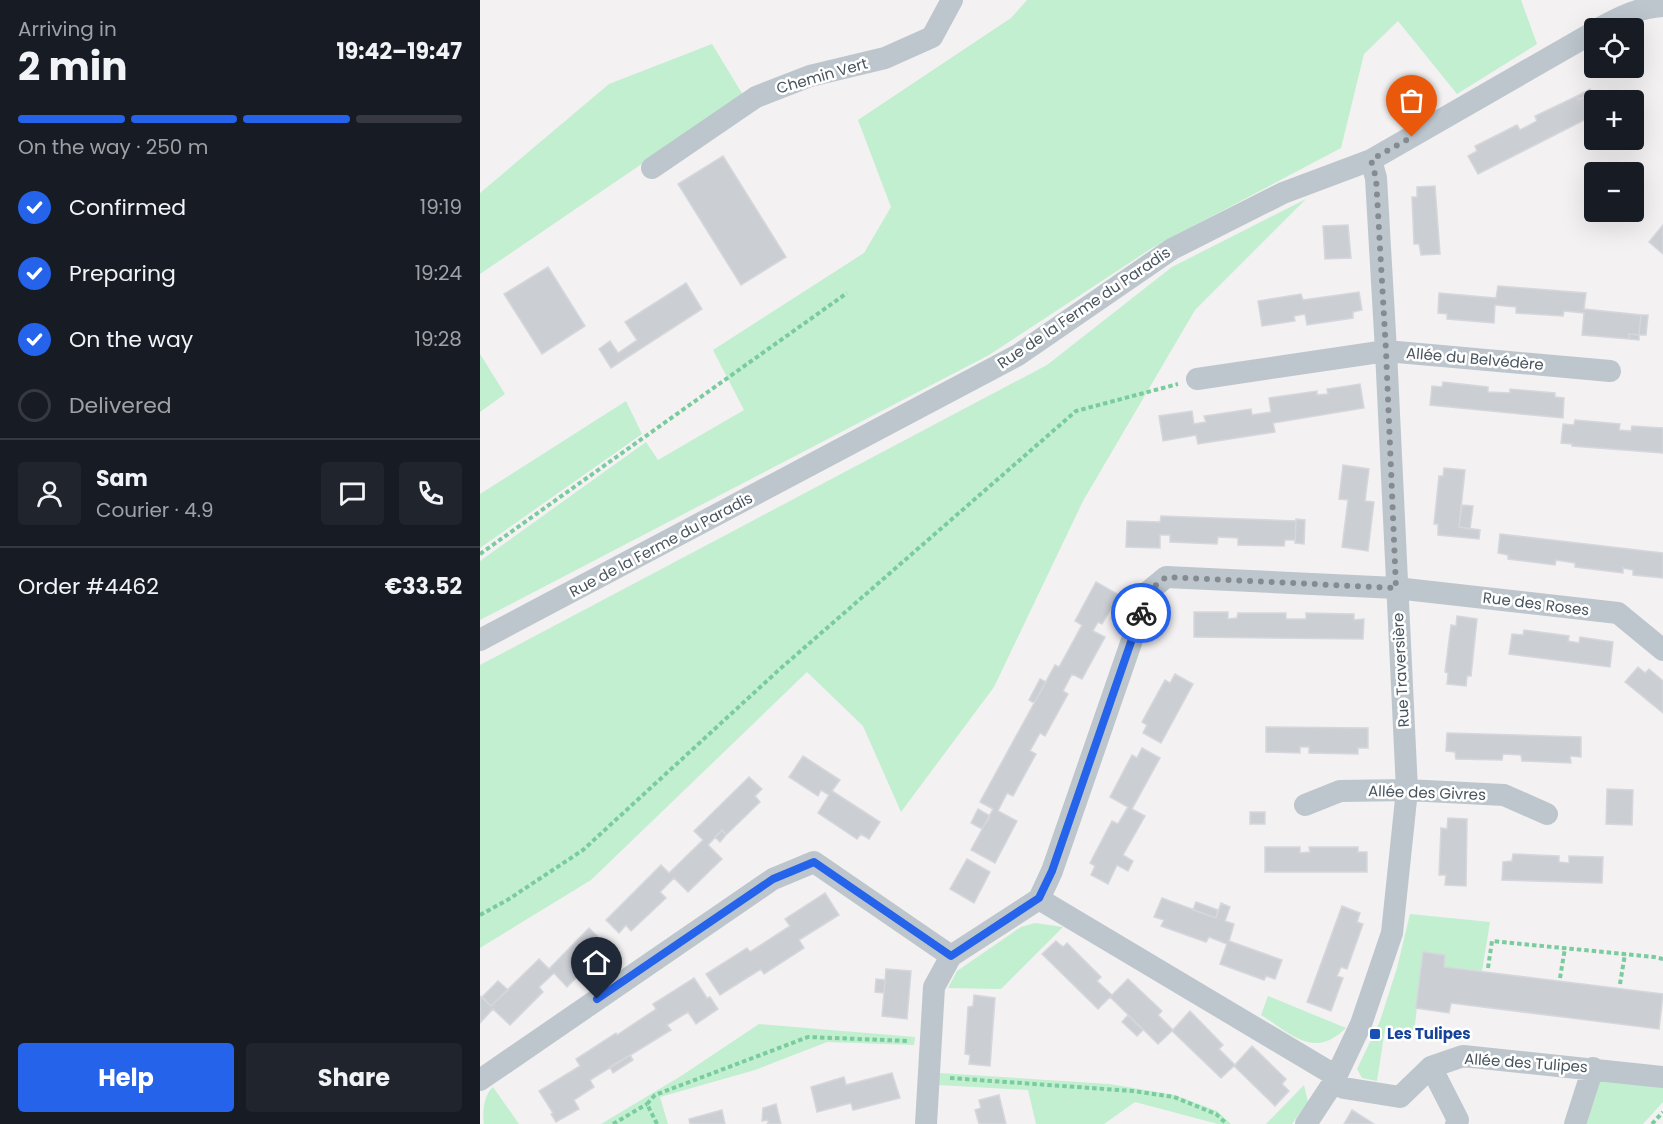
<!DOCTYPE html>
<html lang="en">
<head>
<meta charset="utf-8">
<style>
  :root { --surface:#171b24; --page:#20242c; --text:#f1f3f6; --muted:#9ea1a6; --line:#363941; --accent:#2563eb }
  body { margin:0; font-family:Poppins,sans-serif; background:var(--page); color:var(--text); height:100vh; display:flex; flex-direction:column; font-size:22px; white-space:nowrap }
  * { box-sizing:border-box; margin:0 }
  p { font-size:20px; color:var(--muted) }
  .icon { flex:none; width:33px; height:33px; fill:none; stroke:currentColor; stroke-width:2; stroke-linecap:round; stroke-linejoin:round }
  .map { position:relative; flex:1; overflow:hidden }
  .panel { display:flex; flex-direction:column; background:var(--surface); width:480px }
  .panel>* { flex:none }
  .fabs { position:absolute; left:1104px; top:18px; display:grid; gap:12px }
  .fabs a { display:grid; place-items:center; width:60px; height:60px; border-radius:6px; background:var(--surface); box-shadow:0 6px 24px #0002; font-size:30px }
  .pin { position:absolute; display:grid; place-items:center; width:51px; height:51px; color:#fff; margin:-62px -26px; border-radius:50% 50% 50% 0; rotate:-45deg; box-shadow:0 0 6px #0007 }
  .pin .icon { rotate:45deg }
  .courier { position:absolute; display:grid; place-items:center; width:60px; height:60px; margin:-30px; border:4px solid #2563eb; border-radius:50%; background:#fff; color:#222; box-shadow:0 2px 8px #0007 }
  .head em { font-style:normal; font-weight:700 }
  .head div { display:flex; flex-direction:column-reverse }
  .head { display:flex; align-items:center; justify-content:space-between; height:102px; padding:0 18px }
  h1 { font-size:39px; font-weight:700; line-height:45px }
  .bar { display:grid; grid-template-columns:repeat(4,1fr); gap:9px 6px; align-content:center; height:72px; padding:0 18px }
  .bar i { height:8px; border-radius:4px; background:var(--line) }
  .bar .current { background:var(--accent) }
  .bar p { grid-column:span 4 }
  .line { display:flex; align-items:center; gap:15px; padding:0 18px; border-top:2px solid var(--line) }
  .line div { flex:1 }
  .round { display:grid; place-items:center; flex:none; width:63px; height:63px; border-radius:6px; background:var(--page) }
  ol { padding:0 18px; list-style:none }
  li { display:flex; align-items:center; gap:18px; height:66px }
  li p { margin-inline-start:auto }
  li .icon { padding:6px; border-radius:50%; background:var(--accent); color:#fff; stroke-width:4 }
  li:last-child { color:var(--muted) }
  li i { width:33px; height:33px; border:3px solid var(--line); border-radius:50% }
  .button { display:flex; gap:12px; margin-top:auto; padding:12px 18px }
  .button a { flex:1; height:69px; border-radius:6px; background:var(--accent); color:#fff; font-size:24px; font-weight:700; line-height:69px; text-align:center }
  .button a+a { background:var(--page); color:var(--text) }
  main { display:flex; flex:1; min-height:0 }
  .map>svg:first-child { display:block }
  .green { fill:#c1efd0 }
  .building { fill:#cbced3; stroke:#d5d7dc; stroke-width:1.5 }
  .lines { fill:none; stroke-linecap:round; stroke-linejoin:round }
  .path { stroke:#7acc9f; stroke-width:4; stroke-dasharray:4.5 3; stroke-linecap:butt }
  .minor { stroke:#bdc6cd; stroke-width:22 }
  .done { stroke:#848c91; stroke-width:6; stroke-dasharray:0 10.8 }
  .route { stroke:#2563eb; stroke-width:8 }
  .transit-dot { fill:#1a4fb4; stroke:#fff; stroke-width:2 }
  .labels { text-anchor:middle; stroke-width:5; stroke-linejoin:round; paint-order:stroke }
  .street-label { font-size:15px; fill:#49555e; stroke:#fff }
  .transit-label { font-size:15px; font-weight:bold; fill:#164399; stroke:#fff; text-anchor:start }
</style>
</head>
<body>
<main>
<section class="panel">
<div class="head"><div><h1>2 min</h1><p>Arriving in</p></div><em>19:42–19:47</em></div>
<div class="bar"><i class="current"></i><i class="current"></i><i class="current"></i><i></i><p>On the way · 250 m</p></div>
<ol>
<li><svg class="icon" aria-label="check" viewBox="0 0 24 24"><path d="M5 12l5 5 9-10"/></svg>Confirmed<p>19:19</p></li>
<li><svg class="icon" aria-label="check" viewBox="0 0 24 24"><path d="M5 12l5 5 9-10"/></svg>Preparing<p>19:24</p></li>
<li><svg class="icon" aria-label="check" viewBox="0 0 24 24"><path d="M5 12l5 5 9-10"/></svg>On the way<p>19:28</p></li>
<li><i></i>Delivered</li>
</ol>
<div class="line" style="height:108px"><a class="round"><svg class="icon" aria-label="person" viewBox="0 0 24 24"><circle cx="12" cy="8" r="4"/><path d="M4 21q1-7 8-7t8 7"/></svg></a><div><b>Sam</b><p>Courier · 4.9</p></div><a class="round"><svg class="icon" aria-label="chat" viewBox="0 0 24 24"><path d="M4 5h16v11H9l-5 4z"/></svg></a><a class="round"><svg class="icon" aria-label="phone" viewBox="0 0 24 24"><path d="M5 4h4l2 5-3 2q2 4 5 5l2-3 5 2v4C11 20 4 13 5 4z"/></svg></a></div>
<div class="line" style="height:78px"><div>Order #4462</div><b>€33.52</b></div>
<div class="button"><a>Help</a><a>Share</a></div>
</section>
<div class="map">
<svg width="1183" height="1124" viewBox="0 0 1183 1124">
  <rect width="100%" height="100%" fill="#f3f1f1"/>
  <path class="green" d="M547,0H1041L1057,44L977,94L918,21L884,54L861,148L672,248L509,355L0,620V561L166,442L178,460L264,410L233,350L384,253L411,207L378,120L531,18Z
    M232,44L263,95L0,274V193L129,84Z
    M826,199L715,310L603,501L514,687L421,812L383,726L327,672L111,880L0,948V665L567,365L692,267Z
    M0,354L25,394L0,412Z
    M146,401L162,434L0,548V494Z
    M930,914L1010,922L1002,971L964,967L965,955L943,953L934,1033L905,1029L897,1081L882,1078L877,1069L900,1021L917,968Z
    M555,923L583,927L521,989L468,988L477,971L541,927Z
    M788,996L866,1028C833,1060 812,1034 781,1015Z
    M279,1024L435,1037L434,1045L347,1042L275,1070L180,1097L188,1124H121L201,1076Z
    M459,1073L629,1084L695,1095L737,1111L751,1124H738L655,1102L624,1124H556L548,1090L458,1085Z
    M1115,1079L1183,1087V1102L1163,1124H1101Z
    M824,1085L828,1102L812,1124H786Z
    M13,1087L39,1124H4C2,1112 4,1095 13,1087Z"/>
  <path class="building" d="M1110,89L1116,100L1114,109L1108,95L1099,100L1097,96Z
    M1108,95L1114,109V115L998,174L988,156L997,151L995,146L1037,125L1040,130L1057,121L1055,116L1097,96L1099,100Z
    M243,156L306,257L261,285L198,184Z
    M955,186L960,254L941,255L939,244H934L932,197H937V187Z
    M868,225L871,258L845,259L843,226Z
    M1183,225V254L1169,242Z
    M68,267L105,326L62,354L24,294Z
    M206,283L222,309L131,368L119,349L130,341L138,353L157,340L145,322Z
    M1018,286L1106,293L1104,309L1161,315L1159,335L1149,334V339L1102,335L1104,313L1084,311L1083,316L1036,313V307L1015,305L1014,323L967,319V314L958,313L959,293L1016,298Z
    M879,292L882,310L873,312V318L827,325L825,314L814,316L815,321L782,326L778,301L821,294L823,300Z
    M1161,315H1168L1166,335H1159Z
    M1149,334L1159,335V340L1149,339Z
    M963,382L1008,387V392L1030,393V389L1075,393V397L1084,398L1083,418L950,405L952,386L962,387Z
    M880,384L884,408L793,423L795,432L718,444L716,435L683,441L679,416L712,411L714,424L726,422L724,416L771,409L772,415L791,412L789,398L837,391V395L848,394L847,389Z
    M1095,420L1140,424L1139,430L1151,431L1152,426L1183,428V453L1092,446V444L1081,443L1083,424L1094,425Z
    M863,465L889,469L885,501L894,502L888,551L862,547L868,500L859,499Z
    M964,468L985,470L979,527L1000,530L999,539L958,535V524H954L959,476H963Z
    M982,505L993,506L990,529L979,527Z
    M681,516L816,521L815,540H805L804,546L758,545V538L738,537L737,544L690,542V535H680V548L646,547L647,521L680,522Z
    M816,519L825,520L824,544L815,543Z
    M1020,534L1183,553V578L1153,575V570L1143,568V573L1095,567V563L1076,560L1075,565L1028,559V555L1018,553Z
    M616,582L639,595L622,624L618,622L613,631L625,637L602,679L592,674L583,691L588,694L565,736L560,733L550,751L556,754L533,796L527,793L518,811L537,821L515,863L491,850L513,809L500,802L575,665L579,667L602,625L595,621Z
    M714,612H748V619L757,618L758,613H806V619H826V613L874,614V620L884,619L883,639L714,637Z
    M977,616L997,619L991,676H987L986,686L967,684L968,673L965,672L971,625L976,626Z
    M1044,630L1089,636L1088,641L1099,643L1100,637L1133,642L1130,667L1029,654L1032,634L1043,635Z
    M1158,667L1165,673L1169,669L1183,681V713L1145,682Z
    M695,674L713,684L681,743L663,733L667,725L662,722L685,680L690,683Z
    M560,679L566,682L554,703L549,700Z
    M786,727L888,728V748H878V754L829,753V747H820V753L786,752Z
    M967,733L1101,737V757L1090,756L1091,763L1042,761L1041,755L1023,754L1022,760L976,759L975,752L966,751Z
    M662,748L680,758L652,809L665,816L643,855L653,861L648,871L637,865L628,884L611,875L615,866L610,863L632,821L638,824L648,807L630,797L652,755L657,758Z
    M323,756L360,780L352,791L400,822L389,839L381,834L377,839L338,813L349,795L341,790L338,796L309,777Z
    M269,777L282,789L275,796L280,802L246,835L242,830L228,845L242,859L208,892L194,878L180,892L186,898L151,931L146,925L139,933L126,920L181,865L189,873L223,840L214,831Z
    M1127,789L1153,790L1152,825L1126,824Z
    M498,809L510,816L502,829L491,823Z
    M770,812H785V824H770Z
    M968,818L987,819L986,886L965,885L966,875H959L961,828L967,829Z
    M242,830L246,835L240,842L235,837Z
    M785,847H820V853L830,852L829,847H878V852H887V872H785Z
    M1033,854L1079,856V862L1089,863V856L1123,857L1122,883L1022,880L1023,862L1032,861Z
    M487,859L510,872L494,903L470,889Z
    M345,893L359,915L319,940L324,948L284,974L281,969L240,995L226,974L267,948L270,952L310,926L305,919Z
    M682,898L736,918L741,903L750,907L745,921L754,924L749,941L802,960L795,979L786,976L784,980L740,964L747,944L729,937L726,942L681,926L684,920L674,917Z
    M716,902L738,910L736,918L713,910Z
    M862,906L880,913L877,922L883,924L867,969L861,967L857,976L863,978L851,1011L827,1002Z
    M109,928L123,942L117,949L121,953L87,987L74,973L59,987L63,992L30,1025L13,1009L0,1023V996L11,1006L59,959L69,969Z
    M576,941L583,947L587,943L621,977L617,981L632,995L648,979L682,1011L678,1015L693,1030L678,1044L630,997L618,1009L562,954Z
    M943,952L965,955L964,967L1183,994L1179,1029L971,1003L969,1013L936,1008Z
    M406,969L431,971L427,1019L402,1016Z
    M214,978L227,998L230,997L238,1009L216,1024L208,1012L187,1025L191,1030L110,1080L114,1087L94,1100L99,1109L76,1122L71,1114L73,1113L59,1091L100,1066L96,1059L136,1033L137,1035L176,1009L173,1004Z
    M396,979L405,980L404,993L395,992Z
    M18,981L28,990L11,1006L2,997Z
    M494,995L515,998L510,1066L489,1064L490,1055L485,1054L488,1007L493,1006Z
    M710,1011L743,1045L739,1049L755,1065L741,1078L692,1031Z
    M648,1015L663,1030L657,1036L642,1022Z
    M772,1046L806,1079L802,1084L809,1091L795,1106L754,1066Z
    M150,1055L153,1060L133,1073L130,1067Z
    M412,1073L420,1098L373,1110L371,1103L337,1112L331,1087L364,1077L366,1085Z
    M519,1095L526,1124H499L495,1110L501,1108L499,1100Z
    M296,1104L301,1124H287L288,1123V1120L282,1121L283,1108Z
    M242,1110L245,1124H210L209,1119Z
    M872,1110L894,1124H864Z"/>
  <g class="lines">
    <path class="path" d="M0,554L367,293
      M0,915L29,899L103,850L301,668L596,411L698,384
      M1008,968L1012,941L1174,957L1183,959
      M1080,978L1085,948
      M1140,984L1145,954
      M470,1078L653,1091L694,1097L736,1114L747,1124
      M133,1124L167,1104
      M177,1124L167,1104L175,1095L328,1037L429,1041
      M1172,1124L1183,1112"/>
    <path class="minor" d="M1120,28C1140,17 1160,7 1183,6
      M172,168L276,97L330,76L405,58L452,37L472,0
      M717,379L906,351L1130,371
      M0,640L538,355L692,249L803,193L891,160L1114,32
      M825,805L860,791L927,790L1024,795L1067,814
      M559,899L856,1076
      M951,1067L978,1120L976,1124
      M0,1080L293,879L334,862L471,956
      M853,1083L864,1088L920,1097L951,1067L983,1056L1183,1077
      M446,1124L454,987L471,956L559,899L572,871L669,591L686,577L916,588L1138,613L1183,650
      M826,1124L853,1083L881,1024L912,933L927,790L906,351L896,178L891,160
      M1095,1124L1113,1068"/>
  </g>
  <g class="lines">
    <path class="done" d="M661,613L669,591L686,577L916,588L906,351L896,178L891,160L932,137"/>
    <path class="route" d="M117,999L293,879L334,862L471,956L559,898L572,871L661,613"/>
  </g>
  <rect class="transit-dot" x="889" y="1028" width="12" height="12" rx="3"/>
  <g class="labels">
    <g class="street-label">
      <text transform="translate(342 76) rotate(-16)" y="5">Chemin Vert</text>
      <text transform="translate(604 308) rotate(-34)" y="5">Rue de la Ferme du Paradis</text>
      <text transform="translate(995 359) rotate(5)" y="5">Allée du Belvédère</text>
      <text transform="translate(181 545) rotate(-28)" y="5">Rue de la Ferme du Paradis</text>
      <text transform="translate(1056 604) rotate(7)" y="5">Rue des Roses</text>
      <text transform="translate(921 670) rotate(-93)" y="5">Rue Traversière</text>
      <text transform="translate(947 793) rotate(2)" y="5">Allée des Givres</text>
      <text transform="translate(1046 1063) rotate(4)" y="5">Allée des Tulipes</text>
    </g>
    <g class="transit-label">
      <text x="907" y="1039">Les Tulipes</text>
    </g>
  </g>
</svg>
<div class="fabs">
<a><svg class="icon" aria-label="locate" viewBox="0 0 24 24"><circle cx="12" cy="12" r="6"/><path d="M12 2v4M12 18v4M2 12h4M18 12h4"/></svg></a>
<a>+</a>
<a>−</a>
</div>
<div class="pin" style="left:932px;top:137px;background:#ea580c"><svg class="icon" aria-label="bag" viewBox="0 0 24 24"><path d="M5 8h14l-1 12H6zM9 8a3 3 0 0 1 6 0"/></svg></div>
<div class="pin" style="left:117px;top:999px;background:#1f2937"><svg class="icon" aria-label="home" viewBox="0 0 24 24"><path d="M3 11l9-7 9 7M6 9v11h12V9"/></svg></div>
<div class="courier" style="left:661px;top:613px"><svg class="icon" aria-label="bike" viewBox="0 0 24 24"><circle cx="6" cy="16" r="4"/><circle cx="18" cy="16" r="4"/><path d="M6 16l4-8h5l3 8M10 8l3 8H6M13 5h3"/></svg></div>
</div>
</main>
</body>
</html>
